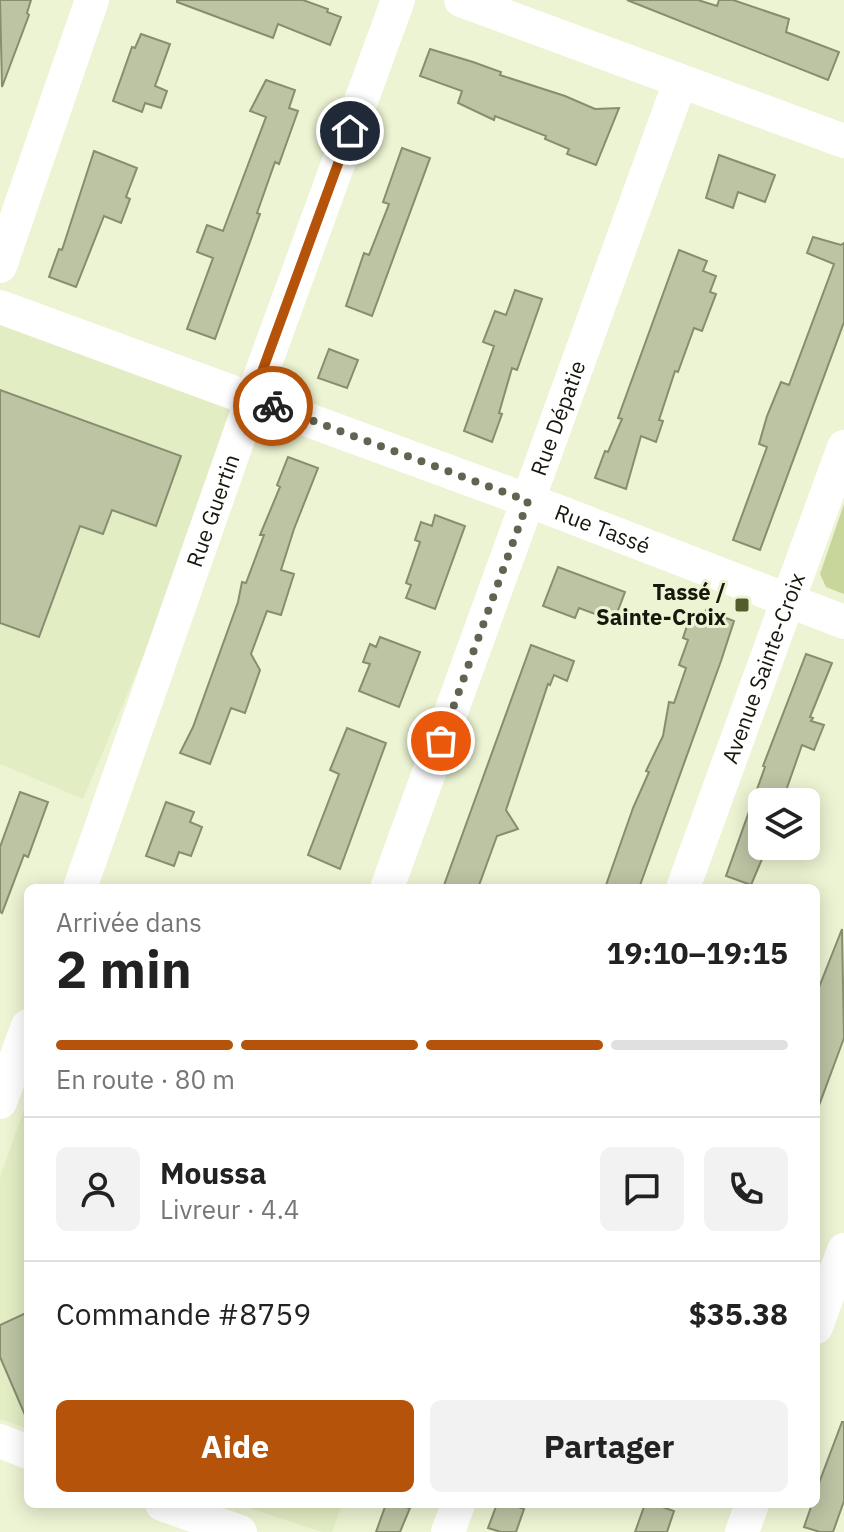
<!DOCTYPE html>
<html lang="fr">
<head>
<meta charset="utf-8">
<style>
  :root { --surface:#fff; --page:#f2f2f2; --text:#222; --muted:#767676; --line:#e0e0e0; --accent:#b45309 }
  body { margin:0; font-family:"IBM Plex Sans",sans-serif; background:var(--page); color:var(--text); height:100vh; display:flex; flex-direction:column; font-size:30px; white-space:nowrap }
  * { box-sizing:border-box; margin:0 }
  p { font-size:26px; color:var(--muted) }
  .icon { flex:none; width:44px; height:44px; fill:none; stroke:currentColor; stroke-width:2; stroke-linecap:round; stroke-linejoin:round }
  .map { position:relative; flex:1; overflow:hidden }
  .details { position:absolute; left:24px; top:884px; width:796px; height:624px; display:flex; flex-direction:column; background:var(--surface); border-radius:12px; box-shadow:0 4px 20px #0003 }
  .details>* { flex:none }
  .tools { position:absolute; left:748px; top:788px; display:grid; gap:16px }
  .tools a { display:grid; place-items:center; width:72px; height:72px; border-radius:12px; background:var(--surface); box-shadow:0 4px 20px #0003; font-size:40px }
  .pin { position:absolute; display:grid; place-items:center; width:68px; height:68px; color:#fff; margin:-34px; border:4px solid #fff; border-radius:50%; box-shadow:0 2px 8px #0007 }
  .courier { position:absolute; display:grid; place-items:center; width:80px; height:80px; margin:-40px; border:6px solid #b45309; border-radius:50%; background:#fff; color:#222; box-shadow:0 2px 10px #0007 }
  .summary em { font-style:normal; font-weight:700 }
  .summary div { display:flex; flex-direction:column-reverse }
  .summary { display:flex; align-items:center; justify-content:space-between; height:136px; padding:0 32px }
  h1 { font-size:52px; font-weight:700; line-height:60px }
  .bar { display:grid; grid-template-columns:repeat(4,1fr); gap:12px 8px; align-content:center; height:96px; padding:0 32px }
  .bar i { height:10px; border-radius:6px; background:var(--line) }
  .bar .on { background:var(--accent) }
  .bar p { grid-column:span 4 }
  .line { display:flex; align-items:center; gap:20px; padding:0 32px; border-top:2px solid var(--line) }
  .line div { flex:1 }
  .round { display:grid; place-items:center; flex:none; width:84px; height:84px; border-radius:12px; background:var(--page) }
  .action { display:flex; gap:16px; margin-top:auto; padding:16px 32px }
  .action a { flex:1; height:92px; border-radius:12px; background:var(--accent); color:#fff; font-size:32px; font-weight:700; line-height:92px; text-align:center }
  .action a+a { background:var(--page); color:var(--text) }
  .map>svg:first-child { display:block }
  .built { fill:#e3edc3 }
  .green { fill:#c8d59b }
  .building { fill:#bcc4a4; stroke:#878e6f; stroke-width:2 }
  .lines { fill:none; stroke-linecap:round; stroke-linejoin:round }
  .minor { stroke:#fff; stroke-width:34 }
  .done { stroke:#606552; stroke-width:8; stroke-dasharray:0 14.4 }
  .route { stroke:#b45309; stroke-width:10 }
  .poi-dot { fill:#535d2c; stroke:#ecf4d3; stroke-width:3 }
  .labels { text-anchor:middle; stroke-width:6; stroke-linejoin:round; paint-order:stroke }
  .street-label { font-size:22px; fill:#15180c; stroke:#ecf4d3 }
  .poi-label { font-size:22px; font-weight:bold; fill:#15180c; stroke:#ecf4d3; text-anchor:end }
</style>
</head>
<body>
<div class="map">
<svg width="844" height="1532" viewBox="0 0 844 1532">
  <rect width="100%" height="100%" fill="#ecf4d3"/>
  <path class="built" d="M0,307L252,399L83,799L0,764Z
    M28,1098V1429L0,1419V1177Z
    M236,1504H342L332,1532H322Z"/>
  <path class="green" d="M844,504V594L826,587L820,574Z"/>
  <path class="building" d="M0,0H31L27,13L29,15L2,87Z
    M177,0H303L328,9L327,12L341,17L330,45L278,24L273,38L177,2Z
    M627,0H698L717,6L719,0H733L789,19L786,32L839,52L828,80Z
    M141,34L170,44L155,86L167,91L161,108L145,103L142,112L113,101L132,47L135,48Z
    M430,49L473,62L501,72L500,75L565,96L595,109L619,108L596,165L567,154L569,149L545,139L546,136L495,116L494,120L458,103L462,91L420,76Z
    M266,80L295,90L289,108L298,111L279,164L275,162L257,213L260,214L215,339L187,329L213,258L197,252L207,225L223,231L266,117L250,111Z
    M402,148L430,158L372,316L346,306L364,253L369,255L389,204L383,202Z
    M94,151L137,168L126,197L130,199L121,223L104,216L76,287L49,277L59,249L62,250Z
    M719,155L775,175L765,202L738,192L733,208L706,198Z
    M813,237L841,245L844,243V322L760,550L733,540L767,447L759,444L767,416L781,382L789,385L834,264L807,253Z
    M679,250L707,261L703,271L716,276L710,292L716,294L702,331L694,328L678,372L675,371L659,420L663,421L656,442L641,436L626,489L595,478L605,451L608,452L622,419L618,418Z
    M515,290L542,299L517,370L512,368L499,413L502,414L492,442L464,431L494,346L483,342L495,311L506,315Z
    M329,349L358,360L347,388L318,378Z
    M0,390L181,456L156,526L112,510L103,534L80,526L39,637L0,623Z
    M288,457L318,468L294,529L281,570L294,574L281,615L267,611L251,654L260,670L245,713L231,708L210,764L180,753L193,727L238,602L242,582L246,583L264,535H260L280,487L277,485Z
    M435,515L465,526L435,609L406,598L411,585L406,583L420,542L415,540L421,522L432,526Z
    M558,567L625,592L614,621L579,608L575,618L543,606Z
    M706,610L734,621L721,661L639,888H605L633,808L649,772L646,771L663,736L669,702L674,703L686,668L679,665L688,640L683,638L690,617L702,621Z
    M380,637L420,652L399,707L359,691L370,664L363,662L370,644L376,647Z
    M531,645L574,661L567,681L554,675L550,685L548,684L506,810L518,829L497,836L478,888H443Z
    M806,654L832,663L810,717L813,718L811,721L824,725L814,750L802,745L782,802H762V843L756,857L762,859L751,885L726,876L765,767L763,766Z
    M347,728L386,743L340,869L308,855L339,774L330,770Z
    M20,792L48,802L28,857L24,855L2,913L0,912V847Z
    M166,802L194,812L190,822L202,827L191,856L179,852L174,866L146,856Z
    M842,929L844,1038L818,1108L816,1107V995Z
    M28,1312V1422L0,1357V1325Z
    M842,1422H844V1501L833,1532H820L804,1527L812,1504H816V1491Z
    M386,1504L410,1508L400,1532H376Z
    M497,1504H510L524,1509L516,1532H501L488,1528Z
    M645,1504H654L674,1511L667,1532H635Z"/>
  <g class="lines">
    <g class="minor">
      <path d="M461,0L844,141"/>
      <path d="M0,266L92,0"/>
      <path id="s1" d="M0,307L559,512L844,622"/>
      <path id="s2" d="M80,888L252,399L398,0"/>
      <path id="s3" d="M387,888L680,82"/>
      <path id="s4" d="M683,888L844,447"/>
      <path d="M0,1102L28,1026"/>
      <path d="M816,1327L844,1250"/>
      <path d="M0,1441L28,1452"/>
      <path d="M162,1504L240,1532"/>
      <path d="M448,1532L458,1504"/>
      <path d="M742,1532L752,1504"/>
    </g>
  </g>
  <g class="lines">
    <path class="done" d="M273,406L528,501L441,741"/>
    <path class="route" d="M273,406L252,399L350,131"/>
  </g>
  <rect class="poi-dot" x="734" y="597" width="16" height="16" rx="4"/>
  <g class="labels">
    <g class="street-label">
      <text dy="8" stroke="none"><textPath href="#s3" startOffset="500">Rue Dépatie</textPath></text>
      <text dy="8" stroke="none"><textPath href="#s2" startOffset="400">Rue Guertin</textPath></text>
      <text dy="8" stroke="none"><textPath href="#s1" startOffset="642">Rue Tassé</textPath></text>
      <text dy="8" stroke="none"><textPath href="#s4" startOffset="234">Avenue Sainte-Croix</textPath></text>
    </g>
    <g class="poi-label">
      <text x="726" y="600">Tassé /<tspan x="726" dy="25">Sainte-Croix</tspan></text>
    </g>
  </g>
</svg>
<div class="tools">
<a><svg class="icon" aria-label="layers" viewBox="0 0 24 24"><path d="M12 4l9 5-9 5-9-5zM3 14l9 5 9-5"/></svg></a>
</div>
<div class="pin" style="left:441px;top:741px;background:#ea580c"><svg class="icon" aria-label="bag" viewBox="0 0 24 24"><path d="M5 8h14l-1 12H6zM9 8a3 3 0 0 1 6 0"/></svg></div>
<div class="pin" style="left:350px;top:131px;background:#1f2937"><svg class="icon" aria-label="home" viewBox="0 0 24 24"><path d="M3 11l9-7 9 7M6 9v11h12V9"/></svg></div>
<div class="courier" style="left:273px;top:406px"><svg class="icon" aria-label="bike" viewBox="0 0 24 24"><circle cx="6" cy="16" r="4"/><circle cx="18" cy="16" r="4"/><path d="M6 16l4-8h5l3 8M10 8l3 8H6M13 5h3"/></svg></div>
<section class="details">
<div class="summary"><div><h1>2 min</h1><p>Arrivée dans</p></div><em>19:10–19:15</em></div>
<div class="bar"><i class="on"></i><i class="on"></i><i class="on"></i><i></i><p>En route · 80 m</p></div>
<div class="line" style="height:144px"><a class="round"><svg class="icon" aria-label="person" viewBox="0 0 24 24"><circle cx="12" cy="8" r="4"/><path d="M4 21q1-7 8-7t8 7"/></svg></a><div><b>Moussa</b><p>Livreur · 4.4</p></div><a class="round"><svg class="icon" aria-label="chat" viewBox="0 0 24 24"><path d="M4 5h16v11H9l-5 4z"/></svg></a><a class="round"><svg class="icon" aria-label="phone" viewBox="0 0 24 24"><path d="M5 4h4l2 5-3 2q2 4 5 5l2-3 5 2v4C11 20 4 13 5 4z"/></svg></a></div>
<div class="line" style="height:104px"><div>Commande #8759</div><b>$35.38</b></div>
<div class="action"><a>Aide</a><a>Partager</a></div>
</section>
</div>
</body>
</html>
